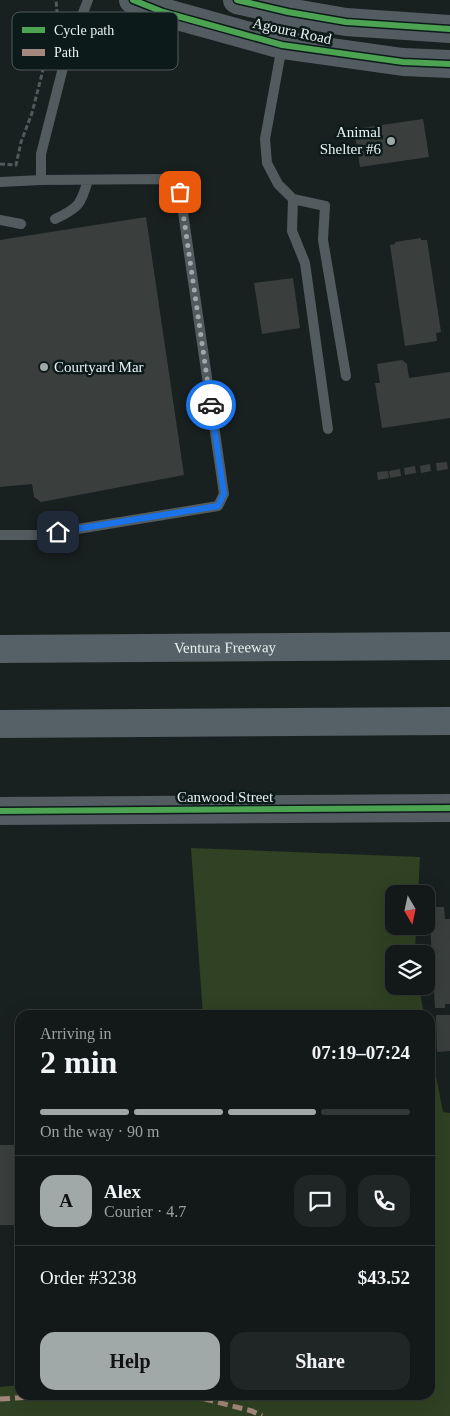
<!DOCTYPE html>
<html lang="en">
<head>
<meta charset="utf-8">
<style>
  :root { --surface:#131818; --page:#202525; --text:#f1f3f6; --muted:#9da0a2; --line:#323737; --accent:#a0a8a8 }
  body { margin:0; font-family:Georgia,serif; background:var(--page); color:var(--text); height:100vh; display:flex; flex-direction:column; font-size:19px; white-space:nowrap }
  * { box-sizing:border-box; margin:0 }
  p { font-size:16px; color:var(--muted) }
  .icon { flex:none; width:28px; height:28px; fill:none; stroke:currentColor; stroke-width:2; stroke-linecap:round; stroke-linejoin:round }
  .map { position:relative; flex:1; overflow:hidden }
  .sheet { position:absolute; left:15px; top:1010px; width:420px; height:390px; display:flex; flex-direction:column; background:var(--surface); border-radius:15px; box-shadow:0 5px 20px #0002,0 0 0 1px var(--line) }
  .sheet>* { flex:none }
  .needle { width:32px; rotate:171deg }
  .tools { position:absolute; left:385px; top:885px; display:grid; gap:10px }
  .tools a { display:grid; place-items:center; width:50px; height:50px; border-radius:10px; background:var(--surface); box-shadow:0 5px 20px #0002,0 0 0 1px var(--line); font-size:25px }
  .pin { position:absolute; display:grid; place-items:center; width:42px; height:42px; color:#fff; margin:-21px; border-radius:10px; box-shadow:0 2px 8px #0006 }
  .courier { position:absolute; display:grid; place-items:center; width:50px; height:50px; margin:-25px; border:4px solid #1a73e8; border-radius:50%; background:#fff; color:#222; box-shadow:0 1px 6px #0007 }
  .headline em { font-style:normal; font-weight:600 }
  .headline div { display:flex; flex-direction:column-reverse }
  .headline { display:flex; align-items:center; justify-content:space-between; height:85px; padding:0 25px }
  h1 { font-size:32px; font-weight:600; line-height:38px }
  .bar { display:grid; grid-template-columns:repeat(4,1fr); gap:8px 5px; align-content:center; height:60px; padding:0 25px }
  .bar i { height:6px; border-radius:4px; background:var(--line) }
  .bar .selected { background:var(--accent) }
  .bar p { grid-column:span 4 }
  .line { display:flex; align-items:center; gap:12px; padding:0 25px; border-top:1px solid var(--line) }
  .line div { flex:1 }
  .round { display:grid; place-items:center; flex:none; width:52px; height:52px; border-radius:15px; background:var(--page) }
  .primary-button { display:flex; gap:10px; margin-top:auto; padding:10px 25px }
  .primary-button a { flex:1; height:58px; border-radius:15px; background:var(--accent); color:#111; font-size:20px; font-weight:600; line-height:58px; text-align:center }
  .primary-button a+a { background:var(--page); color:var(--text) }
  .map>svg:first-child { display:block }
  .green { fill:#304223 }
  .building { fill:#3a3f3e }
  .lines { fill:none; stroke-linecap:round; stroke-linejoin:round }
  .path { stroke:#52595c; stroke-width:3; stroke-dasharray:5 2.5; stroke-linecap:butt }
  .lane { stroke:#525b5e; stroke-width:10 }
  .secondary { stroke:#535c61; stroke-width:28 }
  .highway { stroke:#556167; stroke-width:28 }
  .quiet { stroke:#a5887d; stroke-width:5; stroke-dasharray:10 5; stroke-linecap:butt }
  .cycleway-casing { stroke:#0d1a1a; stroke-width:9 }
  .cycleway { stroke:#4ca352; stroke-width:6 }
  .done { stroke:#a0a8a8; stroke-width:5; stroke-dasharray:0 9 }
  .route { stroke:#1a73e8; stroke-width:6 }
  .poi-dot { fill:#a0a8a8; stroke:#0d1a1a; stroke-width:2 }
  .labels { text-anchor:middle; stroke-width:5; stroke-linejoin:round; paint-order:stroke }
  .street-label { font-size:15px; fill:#e9f2f2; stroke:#0d1a1a }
  .poi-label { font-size:15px; fill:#e9f2f2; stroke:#0d1a1a; text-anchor:end }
  .key { fill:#0d1a1a; stroke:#4f5b5b; stroke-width:1 }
  .key-label { font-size:14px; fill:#e9f2f2 }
</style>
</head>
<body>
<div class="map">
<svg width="450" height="1416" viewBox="0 0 450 1416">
  <rect width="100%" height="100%" fill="#192020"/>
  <path class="green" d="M191,848L420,857L418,894H394V926H416L415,954H394V986H419L424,1015H203Z
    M430,1045L443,1112L450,1113V1416H0V1387L20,1385V1395H430Z"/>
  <path class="building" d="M423,119L429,157L360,167L354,129Z
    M146,217L184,475L41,502L34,497L32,484L0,487V240Z
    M421,238V240H427L441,332L436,333L437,341L405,346L390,245L395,244V242Z
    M293,278L300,328L262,334L254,283Z
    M402,360L407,364L409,378L450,372V418L382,428L375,383H380L377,364Z
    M447,462L448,469L437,471L436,463Z
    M430,464L431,471L421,473L420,466Z
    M415,466L416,473L405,475L404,468Z
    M400,469L401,476L390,478L389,471Z
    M388,471L389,478L378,480L377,472Z
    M429,907H444L445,919H450V1004H445V1008H435Z
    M436,1015H450V1051L437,1052Z
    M0,1145H20V1225H0Z"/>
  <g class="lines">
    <path class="path" d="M0,164L16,165L21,142L32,113L55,23L57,12L56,0"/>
    <path class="lane" d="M282,46L265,139L267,163L278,184L293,199L325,206L323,240L346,376
      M0,182L41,180V154L66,56L88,0
      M293,199L292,231L305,263L328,429
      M55,219C79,208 81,204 88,180
      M0,220L21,224
      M0,535H41L218,506L224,494L180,192L177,184L167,179L41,180"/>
    <path class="secondary" d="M133,0L163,12L282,45L403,62L450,64
      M237,0L288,12L346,22L450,29
      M0,811L450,808"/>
    <g class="highway">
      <path id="s1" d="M0,649L450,646"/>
      <path d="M0,724L450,721"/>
    </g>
    <path class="quiet" d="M189,1395L252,1411L262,1416
      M0,1399L67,1395"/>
    <defs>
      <path id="cycleway" d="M133,0L163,12L282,45L403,62L450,64
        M237,0L288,12L346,22L450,29
        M0,811L450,808"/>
    </defs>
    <use href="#cycleway" class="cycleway-casing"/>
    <use href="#cycleway" class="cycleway"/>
  </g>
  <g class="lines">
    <path class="done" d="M180,192L211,405"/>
    <path class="route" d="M58,532L218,506L224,494L211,405"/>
  </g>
  <g class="poi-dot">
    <circle cx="391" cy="141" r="5"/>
    <circle cx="44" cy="367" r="5"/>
  </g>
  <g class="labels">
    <g class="street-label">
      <text transform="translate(292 31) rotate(12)" y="5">Agoura Road</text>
      <text dy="5" stroke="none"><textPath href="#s1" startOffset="225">Ventura Freeway</textPath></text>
      <text x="225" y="802">Canwood Street</text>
    </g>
    <g class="poi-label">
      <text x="381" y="137">Animal<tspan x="381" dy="17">Shelter #6</tspan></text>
      <text x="54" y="372" text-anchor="start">Courtyard Mar</text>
    </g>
  </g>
  <rect x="12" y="12" width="166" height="58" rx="8" class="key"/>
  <rect x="22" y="27" width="23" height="6" fill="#4ca352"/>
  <rect x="22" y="49" width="23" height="7" fill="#a5887d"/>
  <g class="key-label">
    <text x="54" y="35">Cycle path</text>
    <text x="54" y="57">Path</text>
  </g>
</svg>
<div class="tools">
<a><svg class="needle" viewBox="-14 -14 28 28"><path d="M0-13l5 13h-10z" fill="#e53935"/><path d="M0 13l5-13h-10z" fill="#9da0a2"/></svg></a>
<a><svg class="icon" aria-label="layers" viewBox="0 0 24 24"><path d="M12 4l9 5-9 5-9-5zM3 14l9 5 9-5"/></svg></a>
</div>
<div class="pin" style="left:180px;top:192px;background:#ea580c"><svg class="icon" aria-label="bag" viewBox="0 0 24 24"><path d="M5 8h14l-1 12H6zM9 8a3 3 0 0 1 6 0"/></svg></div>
<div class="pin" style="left:58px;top:532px;background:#1f2937"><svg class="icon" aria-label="home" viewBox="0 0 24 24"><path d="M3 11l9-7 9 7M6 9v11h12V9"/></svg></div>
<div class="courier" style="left:211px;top:405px"><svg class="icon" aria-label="car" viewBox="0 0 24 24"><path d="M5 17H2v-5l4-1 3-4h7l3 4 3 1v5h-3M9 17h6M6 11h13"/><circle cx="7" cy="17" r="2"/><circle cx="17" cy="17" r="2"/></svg></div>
<section class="sheet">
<div class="headline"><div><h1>2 min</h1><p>Arriving in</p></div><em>07:19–07:24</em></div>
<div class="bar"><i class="selected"></i><i class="selected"></i><i class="selected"></i><i></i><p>On the way · 90 m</p></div>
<div class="line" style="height:90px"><b class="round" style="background:var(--accent);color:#111">A</b><div><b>Alex</b><p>Courier · 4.7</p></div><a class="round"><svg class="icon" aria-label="chat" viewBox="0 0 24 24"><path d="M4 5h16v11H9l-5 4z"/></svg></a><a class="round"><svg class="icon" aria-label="phone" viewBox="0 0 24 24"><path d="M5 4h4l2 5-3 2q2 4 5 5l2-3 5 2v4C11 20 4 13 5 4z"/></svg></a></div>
<div class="line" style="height:65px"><div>Order #3238</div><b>$43.52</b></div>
<div class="primary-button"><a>Help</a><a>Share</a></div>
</section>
</div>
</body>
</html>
